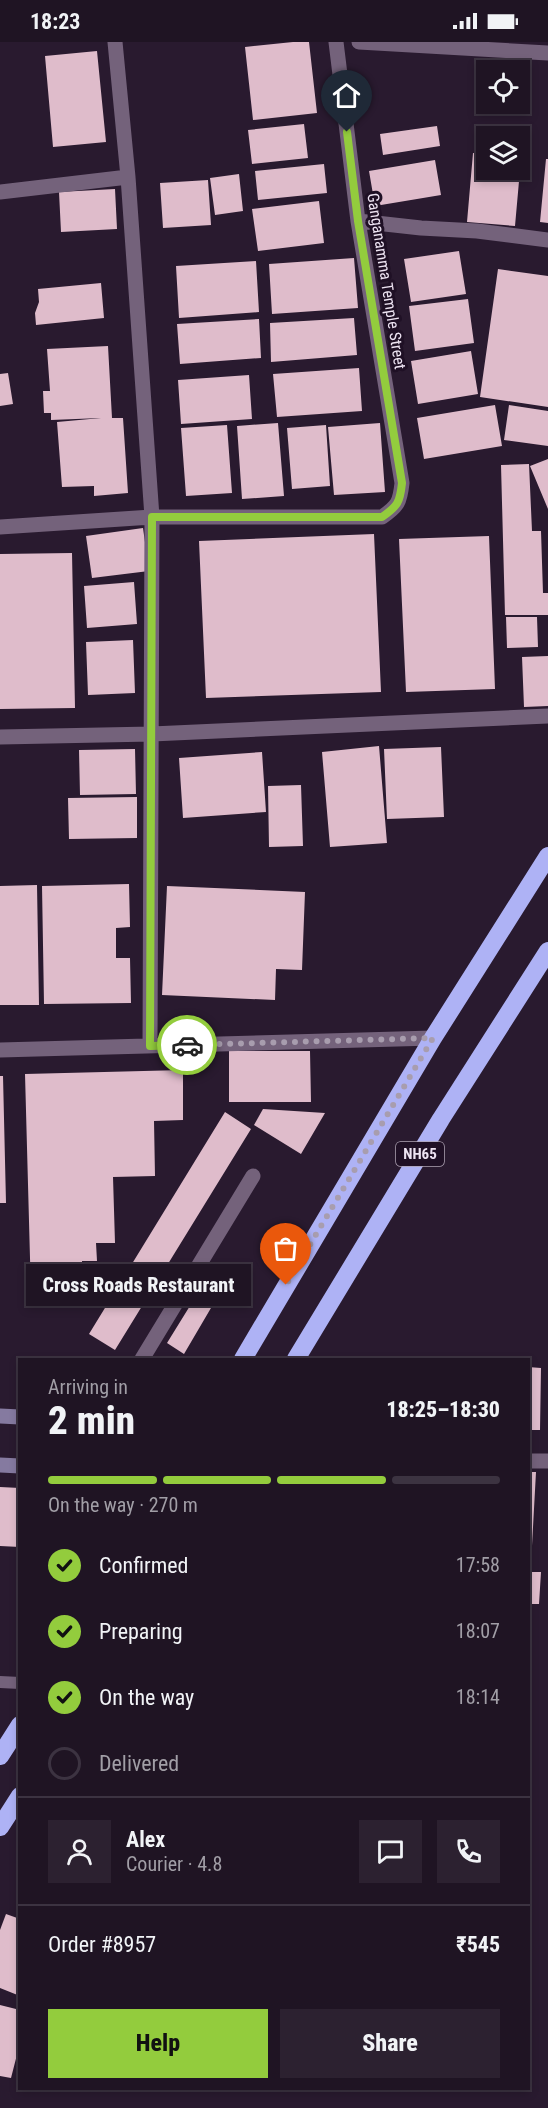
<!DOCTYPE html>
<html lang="en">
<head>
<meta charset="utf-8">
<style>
  :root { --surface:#1f1423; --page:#2c2130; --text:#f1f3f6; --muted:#a19ea6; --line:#3c3341; --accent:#93cc3d }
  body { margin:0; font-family:"Roboto Condensed",sans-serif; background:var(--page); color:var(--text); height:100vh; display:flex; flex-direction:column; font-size:22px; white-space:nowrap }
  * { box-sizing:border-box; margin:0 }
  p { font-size:20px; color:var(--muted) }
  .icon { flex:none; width:33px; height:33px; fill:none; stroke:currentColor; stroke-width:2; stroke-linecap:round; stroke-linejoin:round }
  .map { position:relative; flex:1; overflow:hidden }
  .sheet { position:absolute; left:18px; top:1316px; width:512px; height:732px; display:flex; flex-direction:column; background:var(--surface); border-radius:0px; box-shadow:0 3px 9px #0003,0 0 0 2px var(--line) }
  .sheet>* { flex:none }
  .buttons { position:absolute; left:476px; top:18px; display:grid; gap:12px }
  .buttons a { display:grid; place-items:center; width:54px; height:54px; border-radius:0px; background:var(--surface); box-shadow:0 3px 9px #0003,0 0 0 2px var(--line); font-size:30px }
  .pin { position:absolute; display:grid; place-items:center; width:51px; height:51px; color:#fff; margin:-62px -26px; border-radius:50% 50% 50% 0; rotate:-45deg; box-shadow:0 0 6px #0007 }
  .pin .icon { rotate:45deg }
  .courier { position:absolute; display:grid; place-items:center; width:60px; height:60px; margin:-30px; border:4px solid #93cc3d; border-radius:50%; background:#fff; color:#222; box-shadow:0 2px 8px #0007 }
  .bubble { position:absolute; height:42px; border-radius:0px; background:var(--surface); box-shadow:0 3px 9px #0003,0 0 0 2px var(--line); font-size:20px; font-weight:800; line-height:42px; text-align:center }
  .head em { font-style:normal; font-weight:800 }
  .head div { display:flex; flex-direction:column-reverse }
  .head { display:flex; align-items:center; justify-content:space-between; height:102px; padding:0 30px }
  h1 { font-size:39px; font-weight:800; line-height:45px }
  .bar { display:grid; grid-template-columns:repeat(4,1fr); gap:9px 6px; align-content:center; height:72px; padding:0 30px }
  .bar i { height:8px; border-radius:4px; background:var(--line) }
  .bar .selected { background:var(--accent) }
  .bar p { grid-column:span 4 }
  .line { display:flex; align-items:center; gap:15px; padding:0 30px; border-top:2px solid var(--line) }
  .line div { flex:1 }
  .round { display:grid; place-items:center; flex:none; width:63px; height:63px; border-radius:0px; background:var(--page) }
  ol { padding:0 30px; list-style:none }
  li { display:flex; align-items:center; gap:18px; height:66px }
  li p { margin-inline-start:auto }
  li .icon { padding:6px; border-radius:50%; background:var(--accent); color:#111; stroke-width:4 }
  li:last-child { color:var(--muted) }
  li i { width:33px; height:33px; border:3px solid var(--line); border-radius:50% }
  .primary-button { display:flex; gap:12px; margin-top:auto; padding:12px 30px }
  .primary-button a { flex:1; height:69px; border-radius:0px; background:var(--accent); color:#111; font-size:24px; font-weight:800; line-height:69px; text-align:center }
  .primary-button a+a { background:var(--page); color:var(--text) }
  .status { display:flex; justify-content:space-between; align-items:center; height:42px; padding:0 30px; background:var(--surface); direction:ltr }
  .status svg { height:16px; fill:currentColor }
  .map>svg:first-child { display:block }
  .building { fill:#dfbccb }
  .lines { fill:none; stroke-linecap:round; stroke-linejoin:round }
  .lane { stroke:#74627b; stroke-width:12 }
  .street { stroke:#74627b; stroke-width:15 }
  .secondary { stroke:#857aa0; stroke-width:15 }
  .highway { stroke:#aeb2f5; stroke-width:18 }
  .done { stroke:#a89dae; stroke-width:6; stroke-dasharray:0 10.8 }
  .route { stroke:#93cc3d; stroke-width:8 }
  .labels { text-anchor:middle; stroke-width:6; stroke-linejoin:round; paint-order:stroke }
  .shield { fill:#1f1025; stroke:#afa4b4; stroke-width:1.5 }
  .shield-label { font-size:15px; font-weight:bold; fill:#ede3f2 }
  .street-label { font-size:16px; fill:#ede3f2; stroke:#1f1025 }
</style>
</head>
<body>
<div class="status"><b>18:23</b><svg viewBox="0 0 49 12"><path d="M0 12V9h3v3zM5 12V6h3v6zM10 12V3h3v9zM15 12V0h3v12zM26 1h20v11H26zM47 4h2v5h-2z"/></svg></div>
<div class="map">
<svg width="548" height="2066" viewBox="0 0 548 2066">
  <rect width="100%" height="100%" fill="#291a2f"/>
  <path class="building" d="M293,0H309L317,71L253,78L245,5Z
    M97,9L106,100L53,105L45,14Z
    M304,82L308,116L252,122L248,88Z
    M437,84L440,104L383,113L380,92Z
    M473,111L486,112V128H520L515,184L467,180Z
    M546,117H548V181L540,180Z
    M435,118L441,153L375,164L369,129Z
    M324,122L327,151L258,158L255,129Z
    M239,132L243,169L215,173L210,136Z
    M208,138L211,183L163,186L160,141Z
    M115,147L117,187L61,190L59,150Z
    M319,159L324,201L258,209L252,167Z
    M459,209L466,252L411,260L404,217Z
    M354,216L358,266L272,272L269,222Z
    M256,219L259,270L179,276L176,224Z
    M498,227L548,234V365L480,355Z
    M101,241L104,276L36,283L35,271L39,260L38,247Z
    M468,257L474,301L415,309L409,264Z
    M354,276L357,313L271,320L270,281Z
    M259,277L261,316L180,322L177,282Z
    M108,304L112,376H123L128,451L94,454V444L62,445L57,380L101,376L51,378V371H44L43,349H50L47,307Z
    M471,309L478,352L418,362L411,319Z
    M359,326L362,369L277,375L273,332Z
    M8,331L13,362L0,364V332Z
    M249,333L252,377L181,382L178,338Z
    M495,363L502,404L424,417L417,376Z
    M509,363L548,369V404L504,398Z
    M278,381L284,454L242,457L237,384Z
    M380,381L385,450L334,453L328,385Z
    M227,383L232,451L186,454L181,386Z
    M326,383L330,444L292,447L287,386Z
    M548,417V467L530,424Z
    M529,422L532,489H541L543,551H548V573H505L501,423Z
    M143,486L149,529L92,536L86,494Z
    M374,492L381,650L206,656L199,499Z
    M489,494L495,647L406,650L399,497Z
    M72,511L75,666L0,667V512Z
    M134,540L137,582L87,586L84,544Z
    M506,575H537L538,605L507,606Z
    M133,598L135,651L88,653L86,600Z
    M548,614V664L524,665L522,615Z
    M379,704L387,801L330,805L322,710Z
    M441,705L444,775L387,777L384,707Z
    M135,707L136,752L80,753L79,708Z
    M262,710L266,770L183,776L179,716Z
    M301,743L303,804L269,805L268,744Z
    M137,755V796L69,797L68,756Z
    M129,842L130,885L116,886V916H130L131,961L44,962L42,844Z
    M37,843L39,963H0V844Z
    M167,844L305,850L302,928L276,927L275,958L162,953Z
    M229,1009H310L311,1060H229Z
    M183,1028V1078L154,1079L155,1134L113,1135L115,1201H96L97,1219H82L83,1252L31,1253L25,1032Z
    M0,1034H3L6,1161H0Z
    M263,1067L325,1071L301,1112L254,1083Z
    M225,1070L251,1087L115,1308L89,1292Z
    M201,1246L218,1254L184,1312L167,1301Z
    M528,1325L541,1326L540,1388H528Z
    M528,1430H536L531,1522H528Z
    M0,1445L20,1446V1505L0,1504Z
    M528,1530H541L539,1562H528Z
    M6,1872L20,1877V1954L0,1946V1888Z
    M0,1963L20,1968V2001L11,2036L0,2034Z"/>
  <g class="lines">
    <path class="lane" d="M0,1640L20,1641"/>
    <path class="street" d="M115,0L128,135L152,475L150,1004
      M359,0L548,11
      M0,150L128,135
      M358,179L421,186L477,189L548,198
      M0,485L152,475H382C398,464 400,460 402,441L358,179L336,0
      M0,695L152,692L548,674
      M0,1008L433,996
      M142,1317L253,1134
      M528,1419H548"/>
    <path class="secondary" d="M0,1374L20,1375
      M0,1423L20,1424"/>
    <path class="highway" d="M243,1317L433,996L548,814
      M296,1317L441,1077L548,909
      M0,1714L20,1683
      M0,1785L20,1754"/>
  </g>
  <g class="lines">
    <path class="done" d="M187,1003L433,996L286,1243"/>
    <path class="route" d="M187,1003L150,1004L152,475H382C398,464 400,460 402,441L358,179L347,90"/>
  </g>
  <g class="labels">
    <rect class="shield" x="396" y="1100" width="48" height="24" rx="4.5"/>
    <g class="shield-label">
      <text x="420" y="1117">NH65</text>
    </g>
    <g class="street-label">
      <text transform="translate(387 239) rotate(81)" y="6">Ganganamma Temple Street</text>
    </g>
  </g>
</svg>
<div class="buttons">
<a><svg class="icon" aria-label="locate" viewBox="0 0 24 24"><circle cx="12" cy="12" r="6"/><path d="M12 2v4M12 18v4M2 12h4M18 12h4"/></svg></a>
<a><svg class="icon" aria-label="layers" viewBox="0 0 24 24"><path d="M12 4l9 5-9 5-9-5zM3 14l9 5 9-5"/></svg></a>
</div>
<div class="pin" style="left:286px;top:1243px;background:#ea580c"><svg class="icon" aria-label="bag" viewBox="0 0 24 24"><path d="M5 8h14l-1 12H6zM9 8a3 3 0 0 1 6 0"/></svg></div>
<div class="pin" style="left:347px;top:90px;background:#1f2937"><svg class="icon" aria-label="home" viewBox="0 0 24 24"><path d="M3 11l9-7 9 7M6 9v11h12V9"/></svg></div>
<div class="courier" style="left:187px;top:1003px"><svg class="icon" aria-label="car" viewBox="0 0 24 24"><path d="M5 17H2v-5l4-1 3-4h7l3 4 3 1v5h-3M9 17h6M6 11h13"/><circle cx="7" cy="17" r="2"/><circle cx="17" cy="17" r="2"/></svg></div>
<div class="bubble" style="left:26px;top:1222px;width:225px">Cross Roads Restaurant</div>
<section class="sheet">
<div class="head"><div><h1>2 min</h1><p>Arriving in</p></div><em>18:25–18:30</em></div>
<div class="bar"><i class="selected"></i><i class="selected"></i><i class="selected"></i><i></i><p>On the way · 270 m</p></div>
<ol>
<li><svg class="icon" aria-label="check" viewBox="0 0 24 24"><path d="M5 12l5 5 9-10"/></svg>Confirmed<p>17:58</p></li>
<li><svg class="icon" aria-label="check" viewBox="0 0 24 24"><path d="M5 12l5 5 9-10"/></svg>Preparing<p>18:07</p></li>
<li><svg class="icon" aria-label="check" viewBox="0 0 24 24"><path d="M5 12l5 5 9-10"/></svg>On the way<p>18:14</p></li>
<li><i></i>Delivered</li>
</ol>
<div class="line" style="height:108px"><a class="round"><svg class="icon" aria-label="person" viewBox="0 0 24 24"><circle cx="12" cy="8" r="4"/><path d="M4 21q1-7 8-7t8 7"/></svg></a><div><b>Alex</b><p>Courier · 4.8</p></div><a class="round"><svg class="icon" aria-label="chat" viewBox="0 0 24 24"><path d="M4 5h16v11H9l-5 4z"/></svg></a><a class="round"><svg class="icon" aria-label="phone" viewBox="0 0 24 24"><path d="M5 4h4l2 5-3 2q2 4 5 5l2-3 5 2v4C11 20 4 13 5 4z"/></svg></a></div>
<div class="line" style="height:78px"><div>Order #8957</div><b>₹545</b></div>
<div class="primary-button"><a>Help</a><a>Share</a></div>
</section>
</div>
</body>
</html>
